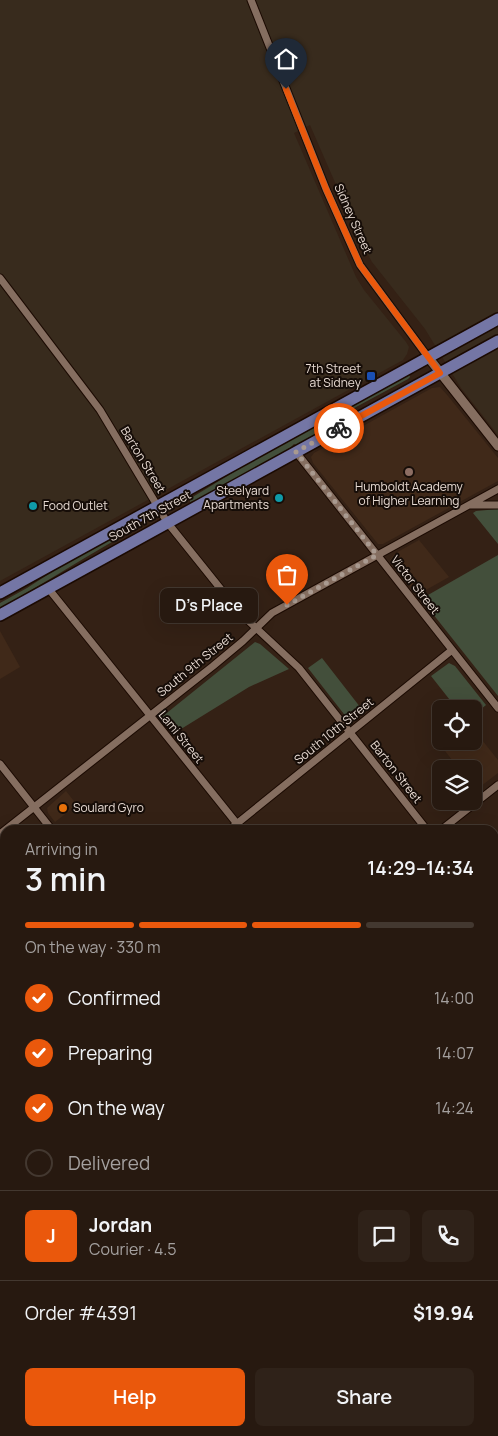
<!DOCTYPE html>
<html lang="en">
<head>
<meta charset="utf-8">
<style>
  :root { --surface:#271910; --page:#2f2219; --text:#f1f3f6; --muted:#a4a09f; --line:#433830; --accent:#ea580c }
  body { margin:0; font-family:Manrope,sans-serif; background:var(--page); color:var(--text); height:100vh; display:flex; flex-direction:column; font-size:19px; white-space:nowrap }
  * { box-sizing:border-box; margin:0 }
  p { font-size:16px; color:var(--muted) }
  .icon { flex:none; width:28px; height:28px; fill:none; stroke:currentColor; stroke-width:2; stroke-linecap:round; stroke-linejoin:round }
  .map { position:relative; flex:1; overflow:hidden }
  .sheet { position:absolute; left:0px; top:825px; width:499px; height:611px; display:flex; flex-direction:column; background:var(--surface); border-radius:15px 15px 0 0; box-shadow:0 5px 20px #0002,0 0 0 1px var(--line) }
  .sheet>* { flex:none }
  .controls { position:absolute; left:432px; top:700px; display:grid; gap:10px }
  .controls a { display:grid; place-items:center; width:50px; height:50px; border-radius:8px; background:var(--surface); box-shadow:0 5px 20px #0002,0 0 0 1px var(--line); font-size:25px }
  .pin { position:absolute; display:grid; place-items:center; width:42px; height:42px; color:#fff; margin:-51px -21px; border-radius:50% 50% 50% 0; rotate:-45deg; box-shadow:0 0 5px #0007 }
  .pin .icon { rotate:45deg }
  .courier { position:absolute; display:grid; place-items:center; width:50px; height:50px; margin:-25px; border:4px solid #ea580c; border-radius:50%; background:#fff; color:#222; box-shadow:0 1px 6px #0007 }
  .bubble { position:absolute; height:35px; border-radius:8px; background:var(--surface); box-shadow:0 5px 20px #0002,0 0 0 1px var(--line); font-size:16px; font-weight:600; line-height:35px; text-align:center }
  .headline em { font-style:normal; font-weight:600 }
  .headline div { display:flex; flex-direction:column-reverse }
  .headline { display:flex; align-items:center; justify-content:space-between; height:85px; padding:0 25px }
  h1 { font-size:32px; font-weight:600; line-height:38px }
  .bar { display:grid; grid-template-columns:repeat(4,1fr); gap:8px 5px; align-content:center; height:60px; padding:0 25px }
  .bar i { height:6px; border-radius:4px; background:var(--line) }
  .bar .active { background:var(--accent) }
  .bar p { grid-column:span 4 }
  .line { display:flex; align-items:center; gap:12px; padding:0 25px; border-top:1px solid var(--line) }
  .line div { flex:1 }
  .round { display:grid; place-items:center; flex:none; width:52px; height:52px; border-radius:8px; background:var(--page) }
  ol { padding:0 25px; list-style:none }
  li { display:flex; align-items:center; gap:15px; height:55px }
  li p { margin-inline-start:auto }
  li .icon { padding:5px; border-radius:50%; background:var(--accent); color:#fff; stroke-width:4 }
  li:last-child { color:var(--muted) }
  li i { width:28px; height:28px; border:2px solid var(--line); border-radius:50% }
  .button { display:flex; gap:10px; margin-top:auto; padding:10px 25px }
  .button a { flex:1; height:58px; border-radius:8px; background:var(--accent); color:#fff; font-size:20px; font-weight:600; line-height:58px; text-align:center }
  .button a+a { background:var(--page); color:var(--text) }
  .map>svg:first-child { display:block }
  .built { fill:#402919 }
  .industrial { fill:#382b1d }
  .green { fill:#434f3b }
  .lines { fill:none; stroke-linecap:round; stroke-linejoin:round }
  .minor-casing { stroke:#1b0a02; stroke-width:9 }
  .tertiary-casing { stroke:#1b0a02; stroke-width:11 }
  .secondary-casing { stroke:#1b0a02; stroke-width:12 }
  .primary-casing { stroke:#1b0a02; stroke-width:14 }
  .minor { stroke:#856e60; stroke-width:7 }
  .tertiary { stroke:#856e60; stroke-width:9 }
  .secondary { stroke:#7c7282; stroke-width:10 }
  .primary { stroke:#7476a5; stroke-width:11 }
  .done { stroke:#a99a90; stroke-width:5; stroke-dasharray:0 9 }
  .route { stroke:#ea580c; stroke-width:6 }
  .transit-dot { fill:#1a4fb4; stroke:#160d08; stroke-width:2 }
  .education-dot { fill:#8d6e63; stroke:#160d08; stroke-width:2 }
  .culture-dot { fill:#0f9aa8; stroke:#160d08; stroke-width:2 }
  .food-dot { fill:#e8710a; stroke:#160d08; stroke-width:2 }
  .labels { text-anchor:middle; stroke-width:4; stroke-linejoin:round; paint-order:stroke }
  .street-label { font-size:12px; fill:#e8dbd3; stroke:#160d08 }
  .poi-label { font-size:12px; fill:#e8dbd3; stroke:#160d08; text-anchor:end }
</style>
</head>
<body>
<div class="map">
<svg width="498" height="1436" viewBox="0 0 498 1436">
  <rect width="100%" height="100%" fill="#342115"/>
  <path class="built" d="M440,387L448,396L498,458V481L383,544H378L313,463L311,457L314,453L432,388Z
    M419,540L449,577L417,595L390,560L394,554Z
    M0,631L20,667L0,679Z
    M474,730L498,760V773L476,790L474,787V769H459L442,747L449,741H474Z
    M66,791L77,805L55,822L48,813L47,808Z
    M163,1431H223L217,1436H167Z"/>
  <path class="industrial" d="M0,0H498V435L461,388L425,329L372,262L361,242L310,125L294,133L356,277L364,290L406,342L409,347L407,354L403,360L0,581Z"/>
  <path class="green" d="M409,374L410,377L408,379L345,413L311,437L296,445L294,444L290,448L198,499L190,502V500L191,498L257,458Z
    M498,509V544L473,513L476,511Z
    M139,523V526L134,528L133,530C88,555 45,583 0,608V603L27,588L72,559Z
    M498,555V696L421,599Z
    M255,642L260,644L289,669L249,687L173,734L162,719L163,716Z
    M322,658L364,712L356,718L350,720L347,718L308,668Z
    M449,663L455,666L486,705L474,715V709H457L431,676Z
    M5,840V992L0,987V844Z"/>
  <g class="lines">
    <defs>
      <path id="minor" d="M251,0L326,189L360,265L428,357
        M0,278L100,410L167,522L240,613L299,668L427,830
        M296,452L498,708
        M469,505H498
        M48,588L242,830
        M0,764L52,830
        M229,830L452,650
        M441,830L498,785
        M0,834L213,666L243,641L272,613L498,489
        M494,913L498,919
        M494,952L498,948
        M0,1000L5,1006
        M494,1148L498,1153
        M0,1180L5,1176
        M494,1308L498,1305
        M0,1344L5,1340
        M494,1384L498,1389
        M343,1431L347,1436
        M332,1436L338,1431"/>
      <path id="tertiary" d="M428,357L498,446
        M494,1118L498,1114
        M93,1436L99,1431"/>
      <path id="secondary" d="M0,1242L5,1248
        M151,1431L154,1436"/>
      <path id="primary" d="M0,593L498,319
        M0,615L498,341"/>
    </defs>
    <use href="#minor" class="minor-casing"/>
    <use href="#tertiary" class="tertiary-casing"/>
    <use href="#secondary" class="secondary-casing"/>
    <use href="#primary" class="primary-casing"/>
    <use href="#minor" class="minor"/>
    <use href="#tertiary" class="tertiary"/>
    <use href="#secondary" class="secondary"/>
    <use href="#primary" class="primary"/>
  </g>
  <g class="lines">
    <path class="done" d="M287,605L377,555L296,452L339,428"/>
    <path class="route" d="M286,89L326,189L360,265L440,373L339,428"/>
  </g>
  <rect class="transit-dot" x="366" y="371" width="10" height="10" rx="2.5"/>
  <circle class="education-dot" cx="409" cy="472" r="5"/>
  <g class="culture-dot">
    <circle cx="279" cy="498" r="5"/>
    <circle cx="33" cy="506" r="5"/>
  </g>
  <circle class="food-dot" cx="63" cy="808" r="5"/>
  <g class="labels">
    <g class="street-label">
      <text transform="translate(353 219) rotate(66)" y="4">Sidney Street</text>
      <text transform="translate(143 460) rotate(59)" y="4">Barton Street</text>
      <text transform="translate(150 516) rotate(-29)" y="4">South 7th Street</text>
      <text transform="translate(415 585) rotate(52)" y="4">Victor Street</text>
      <text transform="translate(195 665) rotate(-39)" y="4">South 9th Street</text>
      <text transform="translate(334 731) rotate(-39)" y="4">South 10th Street</text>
      <text transform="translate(181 737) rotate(51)" y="4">Lami Street</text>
      <text transform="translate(396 772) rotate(52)" y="4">Barton Street</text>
    </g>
    <g class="poi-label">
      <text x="361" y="373">7th Street<tspan x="361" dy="14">at Sidney</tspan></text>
      <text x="409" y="491" text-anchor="middle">Humboldt Academy<tspan x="409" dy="14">of Higher Learning</tspan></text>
      <text x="269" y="495">Steelyard<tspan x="269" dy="14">Apartments</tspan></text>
      <text x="43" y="510" text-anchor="start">Food Outlet</text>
      <text x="73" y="812" text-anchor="start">Soulard Gyro</text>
    </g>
  </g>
</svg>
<div class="controls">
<a><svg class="icon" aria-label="locate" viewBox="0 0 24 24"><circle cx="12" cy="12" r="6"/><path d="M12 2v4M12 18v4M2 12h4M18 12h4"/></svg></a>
<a><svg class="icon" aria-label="layers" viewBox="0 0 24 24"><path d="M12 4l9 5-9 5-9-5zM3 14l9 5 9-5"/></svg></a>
</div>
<div class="pin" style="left:287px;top:605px;background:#ea580c"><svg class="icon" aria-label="bag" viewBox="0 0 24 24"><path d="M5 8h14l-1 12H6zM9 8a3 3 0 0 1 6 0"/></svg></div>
<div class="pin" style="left:286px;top:89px;background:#1f2937"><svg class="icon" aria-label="home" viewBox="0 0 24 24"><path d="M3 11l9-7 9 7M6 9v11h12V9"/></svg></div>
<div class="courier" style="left:339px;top:428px"><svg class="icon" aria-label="bike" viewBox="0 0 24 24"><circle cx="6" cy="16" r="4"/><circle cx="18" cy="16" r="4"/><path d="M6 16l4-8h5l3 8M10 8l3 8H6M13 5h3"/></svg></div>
<div class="bubble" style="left:160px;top:588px;width:98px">D's Place</div>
<section class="sheet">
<div class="headline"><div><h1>3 min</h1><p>Arriving in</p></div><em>14:29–14:34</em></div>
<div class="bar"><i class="active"></i><i class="active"></i><i class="active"></i><i></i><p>On the way · 330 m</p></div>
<ol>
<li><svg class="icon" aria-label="check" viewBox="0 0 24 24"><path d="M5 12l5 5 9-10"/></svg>Confirmed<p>14:00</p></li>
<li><svg class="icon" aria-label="check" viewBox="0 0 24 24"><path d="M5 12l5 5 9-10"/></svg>Preparing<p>14:07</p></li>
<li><svg class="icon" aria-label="check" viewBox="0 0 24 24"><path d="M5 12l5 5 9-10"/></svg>On the way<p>14:24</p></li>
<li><i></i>Delivered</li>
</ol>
<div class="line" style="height:90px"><b class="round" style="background:var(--accent);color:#fff">J</b><div><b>Jordan</b><p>Courier · 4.5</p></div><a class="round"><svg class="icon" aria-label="chat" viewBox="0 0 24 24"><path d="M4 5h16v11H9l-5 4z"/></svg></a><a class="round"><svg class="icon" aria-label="phone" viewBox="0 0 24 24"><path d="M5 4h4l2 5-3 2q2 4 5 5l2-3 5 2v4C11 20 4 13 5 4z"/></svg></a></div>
<div class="line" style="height:65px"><div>Order #4391</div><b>$19.94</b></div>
<div class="button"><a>Help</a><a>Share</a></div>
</section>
</div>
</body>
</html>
